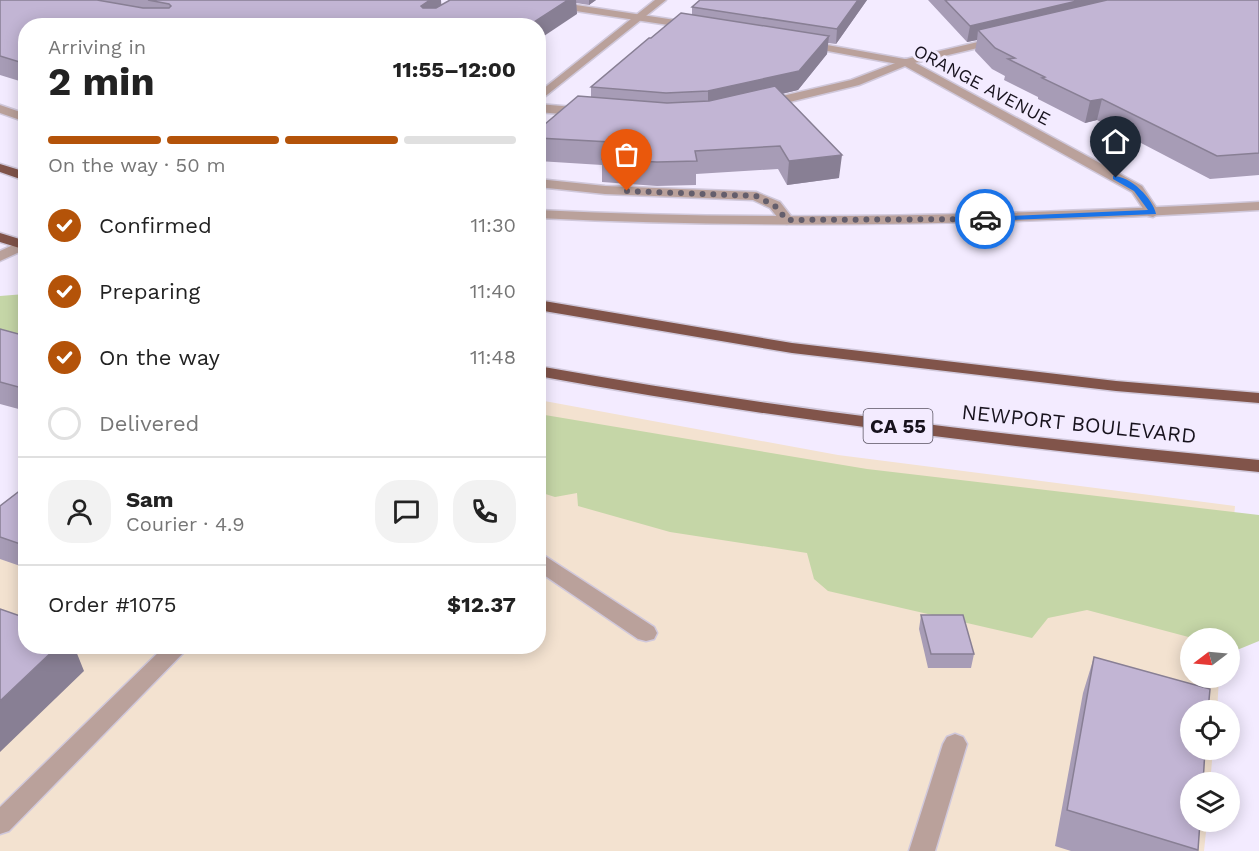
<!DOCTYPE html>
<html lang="en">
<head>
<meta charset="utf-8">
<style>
  :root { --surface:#fff; --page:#f2f2f2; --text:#222; --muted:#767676; --line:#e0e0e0; --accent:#b45309 }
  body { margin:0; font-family:"Work Sans",sans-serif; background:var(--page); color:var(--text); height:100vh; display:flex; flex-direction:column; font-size:22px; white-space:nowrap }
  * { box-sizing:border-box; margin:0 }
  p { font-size:20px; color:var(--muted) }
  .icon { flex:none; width:33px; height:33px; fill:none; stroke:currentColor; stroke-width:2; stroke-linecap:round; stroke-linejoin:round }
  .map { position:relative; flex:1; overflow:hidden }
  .drawer { position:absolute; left:18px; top:18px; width:528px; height:636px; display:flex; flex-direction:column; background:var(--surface); border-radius:24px; box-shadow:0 3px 15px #0003 }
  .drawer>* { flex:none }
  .needle { width:39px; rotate:254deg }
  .buttons { position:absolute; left:1180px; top:628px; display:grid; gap:12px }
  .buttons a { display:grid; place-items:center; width:60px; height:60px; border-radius:50%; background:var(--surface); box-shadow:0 3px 15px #0003; font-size:30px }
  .pin { position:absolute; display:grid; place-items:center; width:51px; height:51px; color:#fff; margin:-62px -26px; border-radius:50% 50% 50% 0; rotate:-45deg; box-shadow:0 0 6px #0007 }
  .pin .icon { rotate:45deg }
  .courier { position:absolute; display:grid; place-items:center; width:60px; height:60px; margin:-30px; border:4px solid #1a73e8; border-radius:50%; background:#fff; color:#222; box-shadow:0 2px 8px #0007 }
  .headline em { font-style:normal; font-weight:700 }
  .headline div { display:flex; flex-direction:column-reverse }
  .headline { display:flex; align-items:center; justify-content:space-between; height:102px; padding:0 30px }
  h1 { font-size:39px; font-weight:700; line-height:45px }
  .bar { display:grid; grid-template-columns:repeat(4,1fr); gap:9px 6px; align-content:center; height:72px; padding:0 30px }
  .bar i { height:8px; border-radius:4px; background:var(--line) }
  .bar .on { background:var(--accent) }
  .bar p { grid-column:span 4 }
  .line { display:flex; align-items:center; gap:15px; padding:0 30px; border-top:2px solid var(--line) }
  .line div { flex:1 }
  .round { display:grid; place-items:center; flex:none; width:63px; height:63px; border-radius:24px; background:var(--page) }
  ol { padding:0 30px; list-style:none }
  li { display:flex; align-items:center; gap:18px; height:66px }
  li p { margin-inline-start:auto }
  li .icon { padding:6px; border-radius:50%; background:var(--accent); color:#fff; stroke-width:4 }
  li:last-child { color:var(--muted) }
  li i { width:33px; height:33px; border:3px solid var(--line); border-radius:50% }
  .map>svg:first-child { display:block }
  .industrial { fill:#f3e2d0 }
  .green { fill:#c5d6a7 }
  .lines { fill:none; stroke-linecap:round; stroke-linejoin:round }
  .service-casing { stroke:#d0c8db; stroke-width:3 }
  .minor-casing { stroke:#d0c8db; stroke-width:3 }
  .tertiary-casing { stroke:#d0c8db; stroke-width:3 }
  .trunk-casing { stroke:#d0c8db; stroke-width:3 }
  .service { fill:#baa19b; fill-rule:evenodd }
  .minor { fill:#baa19b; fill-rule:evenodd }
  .tertiary { fill:#baa19b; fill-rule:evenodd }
  .trunk { fill:#81544a; fill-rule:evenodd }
  .wall { fill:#a79cb6 }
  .shaded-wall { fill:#887f94 }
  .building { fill:#c2b5d4; stroke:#887f94; stroke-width:1.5 }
  .route { fill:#1a73e8 }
  .done { stroke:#645e6c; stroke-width:6; stroke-dasharray:0 10.8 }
  .labels { text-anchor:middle; stroke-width:6; stroke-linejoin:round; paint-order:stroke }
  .far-street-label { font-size:18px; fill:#17121d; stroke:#f3ebff }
  .shield { fill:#f3ebff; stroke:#595361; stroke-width:1.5 }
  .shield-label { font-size:20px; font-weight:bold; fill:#17121d }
  .street-label { font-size:21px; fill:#17121d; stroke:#f3ebff }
</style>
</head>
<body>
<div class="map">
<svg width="1259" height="851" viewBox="0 0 1259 851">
  <rect width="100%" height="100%" fill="#f3ebff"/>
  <path class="industrial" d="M539,400L838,455L1235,506L1223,639H1191V678H1219L1217,711H1191V750H1213L1210,783H1191V822H1207L1204,851H0V531L25,511L26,646H538Z"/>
  <path class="green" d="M25,294V336L0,330V296Z
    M539,414L867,469L1259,515V641L1237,650L1230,648V639H1196L1087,610L1048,618L1032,638L828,591L814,579L807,553L670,532L578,506L577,493L555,497L539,492Z"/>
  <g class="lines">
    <defs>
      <path id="service" d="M906,59L912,62L910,64L859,85L765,108L759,104L761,101L851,80Z
        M538,104L586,108L592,112L586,116L538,112Z
        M538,179L605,186L756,192L780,202L794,220L787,224L782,223L770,208L753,200L605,194L538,187Z
        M538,554L545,556L654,627L657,633L654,639L646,641L638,639L538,571Z
        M165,646H190L9,831L0,834V807Z
        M955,734L963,737L967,744L935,851H909L943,744L947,737Z"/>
      <path id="minor" d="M518,0H543L695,23L700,26L695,29L523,3Z
        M805,41L910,60L1142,186L1160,213L1153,217L1148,216L1132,192L903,65L801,46V42Z"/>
      <path id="tertiary" d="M655,0H666L538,102V93Z
        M999,37L1003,38V42L906,65L900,62L902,60Z
        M0,105L26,114V122L0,113Z
        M1259,202V210C1019,224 779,230 538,218V210C779,222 1019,215 1259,202Z
        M26,239V249L0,261V251Z"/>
      <path id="trunk" d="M0,164L26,172V181L0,172Z
        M0,233L26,241V250L0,242Z
        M538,300L792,343L1116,381L1259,393V403L1116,391L792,353L538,310Z
        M538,366C777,409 1018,437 1259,460V472C1018,448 777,420 538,376Z"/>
    </defs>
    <use href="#service" class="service-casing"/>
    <use href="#minor" class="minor-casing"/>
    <use href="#tertiary" class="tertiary-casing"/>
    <use href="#trunk" class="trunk-casing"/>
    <use href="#service" class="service"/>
    <use href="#minor" class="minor"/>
    <use href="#tertiary" class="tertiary"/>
    <use href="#trunk" class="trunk"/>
  </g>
  <path class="wall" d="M0,0H441V5L450,0H596L589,5L576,3L577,14L26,26V83L0,75Z
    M700,0H867L836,44L828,43L827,54L798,90L782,94L839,178L787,185L778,169L696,174V185L657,186L602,182V165L538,161V130L591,97V87L692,15V7Z
    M928,0H1259V175L1210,179L1097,120L1085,123L1038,99V97L1004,80L1005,76L992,69L975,51L977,40L967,42Z
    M0,329L26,336V411L0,404Z
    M26,486V568L0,559V506Z
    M921,615L974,654L971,668H928L919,629Z
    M1094,657L1200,822L1198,851H1071L1055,846L1083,693Z"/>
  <path class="shaded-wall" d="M430,0H441L442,13L423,26L421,6Z
    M568,0H576L577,14L538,40V26H528Z
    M589,0H596L589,5Z
    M858,0H867L836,44L837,29Z
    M1081,0H1144L978,30L977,40L967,42L970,26Z
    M829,36L827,54L798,90L708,111V91Z
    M1102,99L1097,120L1085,123L1090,101Z
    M842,155L839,178L787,185L789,161Z
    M26,386V398L22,388Z
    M58,646H74L84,671L0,752V701Z"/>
  <path class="building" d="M0,0H97L143,8H169L171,6L169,4L148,0H430L421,6L423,8H436L450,0H568L528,26H26V64L0,56Z
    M700,0H858L837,29L692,7Z
    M945,0H1081L970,26Z
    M1107,0H1259V153L1217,156L1102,99L1090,101L1042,78L1045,77L1008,59L1015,58L995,48L978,30Z
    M681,13L829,36L799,71L708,91L666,93L591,87L649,38H651Z
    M775,86L842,155L789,161L780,146L695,151L697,161L657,162L602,159L610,142L538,138V130L578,96L667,103L709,101Z
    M0,329L26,336V386L22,388L0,382Z
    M26,486V546L0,537V506Z
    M0,609L26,618V646H58L0,701Z
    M921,615H963L974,654H931Z
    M1094,657L1210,689L1208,711H1191V750H1205L1203,783H1191V822H1200L1198,850L1067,810Z"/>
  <path class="route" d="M1113,176C1131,176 1153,199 1156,214L985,221L981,219L985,217L1148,210L1134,191L1113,179Z"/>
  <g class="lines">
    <path class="done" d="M627,191L756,196L775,206L787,220L985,219"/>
  </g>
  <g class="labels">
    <g class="far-street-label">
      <text transform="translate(982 85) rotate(28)" y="6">ORANGE AVENUE</text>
    </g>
    <rect class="shield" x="863.5" y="409" width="69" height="34" rx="4.5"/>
    <g class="shield-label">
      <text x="898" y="433">CA 55</text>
    </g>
    <g class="street-label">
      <text transform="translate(1079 424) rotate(6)" y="7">NEWPORT BOULEVARD</text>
    </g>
  </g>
</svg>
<div class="buttons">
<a><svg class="needle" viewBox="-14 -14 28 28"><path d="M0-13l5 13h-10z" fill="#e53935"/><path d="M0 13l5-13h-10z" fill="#767676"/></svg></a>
<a><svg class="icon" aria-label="locate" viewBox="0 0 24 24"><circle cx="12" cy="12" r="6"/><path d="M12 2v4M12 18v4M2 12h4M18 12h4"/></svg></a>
<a><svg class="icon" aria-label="layers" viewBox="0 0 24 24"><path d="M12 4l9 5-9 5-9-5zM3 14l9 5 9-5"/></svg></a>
</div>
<div class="pin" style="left:627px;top:191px;background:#ea580c"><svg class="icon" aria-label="bag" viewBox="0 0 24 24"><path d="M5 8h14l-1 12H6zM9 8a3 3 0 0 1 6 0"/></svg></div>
<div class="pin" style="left:1116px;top:178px;background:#1f2937"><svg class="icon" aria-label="home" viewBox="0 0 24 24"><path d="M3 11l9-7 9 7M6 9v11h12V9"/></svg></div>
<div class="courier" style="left:985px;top:219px"><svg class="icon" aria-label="car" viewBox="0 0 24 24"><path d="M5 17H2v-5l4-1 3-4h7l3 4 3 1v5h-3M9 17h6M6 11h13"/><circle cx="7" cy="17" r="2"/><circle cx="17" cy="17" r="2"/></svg></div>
<section class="drawer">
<div class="headline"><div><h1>2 min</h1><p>Arriving in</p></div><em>11:55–12:00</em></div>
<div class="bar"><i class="on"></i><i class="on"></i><i class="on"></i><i></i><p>On the way · 50 m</p></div>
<ol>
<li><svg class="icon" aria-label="check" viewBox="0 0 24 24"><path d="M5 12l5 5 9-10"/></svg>Confirmed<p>11:30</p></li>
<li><svg class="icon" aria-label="check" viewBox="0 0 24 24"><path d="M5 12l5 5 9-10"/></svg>Preparing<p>11:40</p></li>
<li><svg class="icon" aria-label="check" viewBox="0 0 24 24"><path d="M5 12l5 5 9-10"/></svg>On the way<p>11:48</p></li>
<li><i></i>Delivered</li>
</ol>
<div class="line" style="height:108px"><a class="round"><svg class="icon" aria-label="person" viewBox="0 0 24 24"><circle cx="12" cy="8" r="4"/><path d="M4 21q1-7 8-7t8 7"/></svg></a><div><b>Sam</b><p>Courier · 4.9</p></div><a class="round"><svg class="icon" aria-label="chat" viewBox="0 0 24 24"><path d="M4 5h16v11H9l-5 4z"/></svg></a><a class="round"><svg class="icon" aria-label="phone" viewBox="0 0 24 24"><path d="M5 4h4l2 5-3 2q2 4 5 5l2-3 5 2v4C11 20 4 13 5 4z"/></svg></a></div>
<div class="line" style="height:78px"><div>Order #1075</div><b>$12.37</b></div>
</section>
</div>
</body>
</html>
